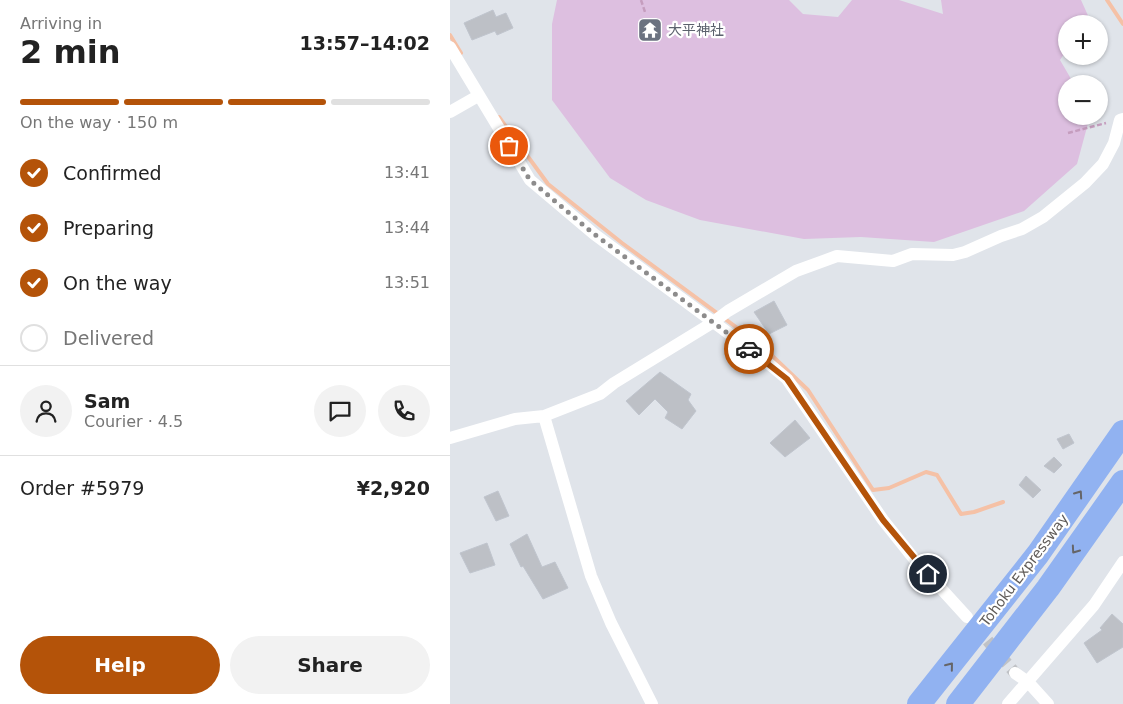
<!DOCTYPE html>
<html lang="en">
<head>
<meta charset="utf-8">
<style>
  :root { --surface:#fff; --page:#f2f2f2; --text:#222; --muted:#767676; --line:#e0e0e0; --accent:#b45309 }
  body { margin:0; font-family:"DejaVu Sans","Noto Sans JP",sans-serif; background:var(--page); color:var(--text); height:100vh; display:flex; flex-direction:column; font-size:19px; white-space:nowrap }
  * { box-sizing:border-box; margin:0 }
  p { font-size:16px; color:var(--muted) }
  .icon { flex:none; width:28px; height:28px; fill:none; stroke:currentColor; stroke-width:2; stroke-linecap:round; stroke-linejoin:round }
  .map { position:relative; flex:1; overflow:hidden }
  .details { display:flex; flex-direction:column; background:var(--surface); width:450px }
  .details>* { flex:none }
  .buttons { position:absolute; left:608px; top:15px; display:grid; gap:10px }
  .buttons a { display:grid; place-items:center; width:50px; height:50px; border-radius:50%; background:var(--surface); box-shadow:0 1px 4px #0004; font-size:25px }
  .pin { position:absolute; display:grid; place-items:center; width:42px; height:42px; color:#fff; margin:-21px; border:2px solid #fff; border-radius:50%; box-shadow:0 1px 5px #0007 }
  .courier { position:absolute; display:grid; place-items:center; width:50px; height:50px; margin:-25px; border:4px solid #b45309; border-radius:50%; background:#fff; color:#222; box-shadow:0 1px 6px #0007 }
  .head em { font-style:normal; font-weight:700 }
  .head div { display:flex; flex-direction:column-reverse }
  .head { display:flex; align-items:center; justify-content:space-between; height:85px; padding:0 20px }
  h1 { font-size:32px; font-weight:700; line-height:38px }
  .bar { display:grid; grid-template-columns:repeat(4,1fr); gap:8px 5px; align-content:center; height:60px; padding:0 20px }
  .bar i { height:6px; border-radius:4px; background:var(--line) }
  .bar .active { background:var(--accent) }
  .bar p { grid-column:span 4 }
  .line { display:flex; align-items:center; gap:12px; padding:0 20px; border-top:1px solid var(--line) }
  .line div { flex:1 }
  .round { display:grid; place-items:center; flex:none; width:52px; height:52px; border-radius:26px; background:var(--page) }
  ol { padding:0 20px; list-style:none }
  li { display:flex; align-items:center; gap:15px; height:55px }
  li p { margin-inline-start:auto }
  li .icon { padding:5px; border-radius:50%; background:var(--accent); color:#fff; stroke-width:4 }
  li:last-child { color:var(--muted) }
  li i { width:28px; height:28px; border:2px solid var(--line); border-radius:50% }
  .cta { display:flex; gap:10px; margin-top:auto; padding:10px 20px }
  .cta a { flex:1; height:58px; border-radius:30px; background:var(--accent); color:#fff; font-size:20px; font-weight:700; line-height:58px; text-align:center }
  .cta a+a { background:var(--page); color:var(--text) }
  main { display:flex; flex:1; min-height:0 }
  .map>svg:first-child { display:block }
  .green { fill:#ddbfe0 }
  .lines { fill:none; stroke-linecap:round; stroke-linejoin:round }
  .stream { stroke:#f5c1a6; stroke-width:4 }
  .building { fill:#bdc0c6; stroke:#c0c5ce }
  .minor-tunnel { stroke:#c0c2c6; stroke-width:12; stroke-dasharray:12 6; stroke-linecap:butt }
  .path { stroke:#c59dbe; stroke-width:2.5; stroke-dasharray:5 2.5; stroke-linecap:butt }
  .minor { stroke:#fff; stroke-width:12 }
  .motorway { stroke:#91b2f1; stroke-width:24 }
  .oneway { stroke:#656568 }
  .done { stroke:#8d8c8c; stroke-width:5; stroke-dasharray:0 9 }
  .route { stroke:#b45309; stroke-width:6 }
  .labels { text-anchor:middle; stroke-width:4.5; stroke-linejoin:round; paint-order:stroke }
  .worship-label { font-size:14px; fill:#5b616d; stroke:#fff; text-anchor:start }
  .street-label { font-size:14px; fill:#605c59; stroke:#fff }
</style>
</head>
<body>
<main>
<section class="details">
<div class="head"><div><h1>2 min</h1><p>Arriving in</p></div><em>13:57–14:02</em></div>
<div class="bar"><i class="active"></i><i class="active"></i><i class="active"></i><i></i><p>On the way · 150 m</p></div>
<ol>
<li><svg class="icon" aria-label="check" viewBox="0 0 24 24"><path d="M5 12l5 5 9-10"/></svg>Confirmed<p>13:41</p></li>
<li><svg class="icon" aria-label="check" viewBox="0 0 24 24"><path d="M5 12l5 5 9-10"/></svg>Preparing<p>13:44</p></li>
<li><svg class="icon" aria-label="check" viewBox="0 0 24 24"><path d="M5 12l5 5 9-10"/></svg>On the way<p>13:51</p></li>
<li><i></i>Delivered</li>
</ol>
<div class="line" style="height:90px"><a class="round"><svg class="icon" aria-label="person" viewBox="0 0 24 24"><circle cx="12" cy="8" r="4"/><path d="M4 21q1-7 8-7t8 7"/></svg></a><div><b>Sam</b><p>Courier · 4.5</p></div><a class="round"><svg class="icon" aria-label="chat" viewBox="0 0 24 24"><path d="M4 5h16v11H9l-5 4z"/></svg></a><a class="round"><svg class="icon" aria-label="phone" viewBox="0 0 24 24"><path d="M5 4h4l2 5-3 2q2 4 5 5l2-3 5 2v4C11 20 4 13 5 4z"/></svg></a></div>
<div class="line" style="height:65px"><div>Order #5979</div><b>¥2,920</b></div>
<div class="cta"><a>Help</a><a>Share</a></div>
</section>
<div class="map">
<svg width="673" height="704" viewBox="0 0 673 704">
  <rect width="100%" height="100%" fill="#e0e4ea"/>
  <path class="green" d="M107,0H339L353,14L388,17L402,0H449L493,14L491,0H631L640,20L637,24H616V51L610,60L624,84H616V116H640L627,164L574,211L484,242L411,237L354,239L250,220L196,200L160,178L102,100V24Z"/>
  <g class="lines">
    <path class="stream" d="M657,0L673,24
      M0,35L11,53
      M49,117L98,184L172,243L313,347L358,390L423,490L439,488L476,472L487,475L511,514L524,512L553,502"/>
  </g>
  <path class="building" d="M43,10L46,17L56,13L63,28L47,35L45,31L22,40L14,23Z
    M324,301L337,325L319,334L304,312Z
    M210,372L241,394L238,400L246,411L232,429L215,418L218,412L205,399L189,415L176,401Z
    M345,420L360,438L335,457L320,443Z
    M619,434L624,443L613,449L607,439Z
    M604,457L612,465L604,473L594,466Z
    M576,476L591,490L583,498L569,485Z
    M48,491L59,516L46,521L34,497Z
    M77,534L92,567L105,562L118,588L93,599L73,566L71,567L60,544Z
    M37,543L45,565L20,573L10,553Z
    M662,614L673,624V647L647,663L634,643L652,630L650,628Z"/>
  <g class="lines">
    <path class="minor-tunnel" d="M526,627L565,673"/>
    <path class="path" d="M191,0L195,12
      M618,133L656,123"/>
    <path class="minor" d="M0,47L80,180L144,234L312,358L337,379L433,520L465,560L517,617
      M0,112L28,96
      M94,416L141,576L161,623L202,704
      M0,438L65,419L94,416L150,394L164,383L262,323L278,311L346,271L387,256L443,261L462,254L503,255L515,252L551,236L572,229L593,217L635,183L653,164L664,143L670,120L673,119
      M565,673L579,683L598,704
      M558,704L644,605L673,562"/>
    <path class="motorway" d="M469,704L588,554L673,432
      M508,704L598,588L673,482"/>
  </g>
  <defs><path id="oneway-chevron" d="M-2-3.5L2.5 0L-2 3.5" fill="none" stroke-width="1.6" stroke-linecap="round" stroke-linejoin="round" transform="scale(1.25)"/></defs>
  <g class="oneway">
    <use href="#oneway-chevron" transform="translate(629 494) rotate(-55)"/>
    <use href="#oneway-chevron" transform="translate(625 550) rotate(125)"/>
    <use href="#oneway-chevron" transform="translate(500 666) rotate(-51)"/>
  </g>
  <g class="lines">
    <path class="done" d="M59,146L80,180L144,234L299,349"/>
    <path class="route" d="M299,349L337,379L433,520L478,574"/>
  </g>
  <defs>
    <symbol id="temple-square" viewBox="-11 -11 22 22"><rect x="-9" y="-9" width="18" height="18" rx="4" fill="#6b7280" stroke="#fff"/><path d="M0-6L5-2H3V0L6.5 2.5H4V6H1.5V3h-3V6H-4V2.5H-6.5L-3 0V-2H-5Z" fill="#fff"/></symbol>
  </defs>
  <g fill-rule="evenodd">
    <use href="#temple-square" x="186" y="16" width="28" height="28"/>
  </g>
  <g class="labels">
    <g class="worship-label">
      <text x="218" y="35">大平神社</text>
    </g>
    <g class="street-label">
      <text transform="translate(574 570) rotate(-53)" y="5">Tohoku Expressway</text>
    </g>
  </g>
</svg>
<div class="buttons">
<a>+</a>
<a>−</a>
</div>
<div class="pin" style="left:59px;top:146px;background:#ea580c"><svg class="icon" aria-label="bag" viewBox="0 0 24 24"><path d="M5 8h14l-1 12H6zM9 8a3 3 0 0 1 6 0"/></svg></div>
<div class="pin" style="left:478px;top:574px;background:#1f2937"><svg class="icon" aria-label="home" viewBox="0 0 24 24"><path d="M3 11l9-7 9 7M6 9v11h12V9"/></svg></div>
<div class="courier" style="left:299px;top:349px"><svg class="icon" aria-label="car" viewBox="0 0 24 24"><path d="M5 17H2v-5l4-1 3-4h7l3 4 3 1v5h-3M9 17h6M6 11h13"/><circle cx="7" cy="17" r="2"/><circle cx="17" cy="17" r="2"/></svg></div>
</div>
</main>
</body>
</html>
